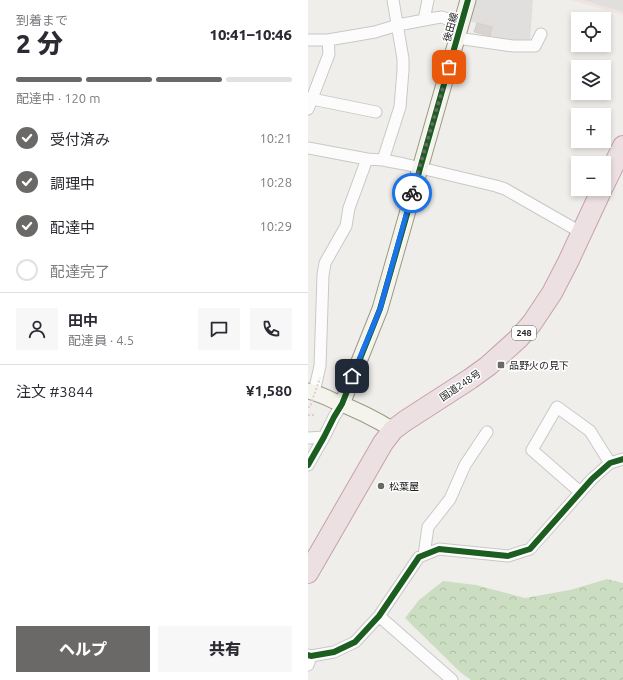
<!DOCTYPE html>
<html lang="ja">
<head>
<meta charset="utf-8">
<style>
  :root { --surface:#fff; --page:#f7f7f7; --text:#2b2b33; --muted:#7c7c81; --line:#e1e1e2; --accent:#6a6968 }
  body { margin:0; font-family:Ubuntu,"Noto Sans JP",sans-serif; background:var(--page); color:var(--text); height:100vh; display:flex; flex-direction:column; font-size:15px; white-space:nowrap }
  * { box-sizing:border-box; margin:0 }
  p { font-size:13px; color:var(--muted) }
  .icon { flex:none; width:22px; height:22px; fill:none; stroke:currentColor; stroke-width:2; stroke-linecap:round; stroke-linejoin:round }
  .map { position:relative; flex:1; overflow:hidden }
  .drawer { display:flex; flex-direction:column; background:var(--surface); width:308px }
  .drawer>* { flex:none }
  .tools { position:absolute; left:263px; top:12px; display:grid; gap:8px }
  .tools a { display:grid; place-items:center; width:40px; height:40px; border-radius:0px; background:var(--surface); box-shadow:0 2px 6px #0003; font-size:20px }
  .pin { position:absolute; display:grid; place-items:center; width:34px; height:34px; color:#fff; margin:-17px; border-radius:8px; box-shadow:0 2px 6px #0006 }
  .courier { position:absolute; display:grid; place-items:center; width:40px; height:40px; margin:-20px; border:3px solid #1a73e8; border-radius:50%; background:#fff; color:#222; box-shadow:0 1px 5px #0007 }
  .summary em { font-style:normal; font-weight:800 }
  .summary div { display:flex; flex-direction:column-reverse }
  .summary { display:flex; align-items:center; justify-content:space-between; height:68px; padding:0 16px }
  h1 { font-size:26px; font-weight:800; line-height:30px }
  .bar { display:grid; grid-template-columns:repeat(4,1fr); gap:6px 4px; align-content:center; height:48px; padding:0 16px }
  .bar i { height:5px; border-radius:3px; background:var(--line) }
  .bar .active { background:var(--accent) }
  .bar p { grid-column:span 4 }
  .line { display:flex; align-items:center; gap:10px; padding:0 16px; border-top:1px solid var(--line) }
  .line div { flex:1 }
  .round { display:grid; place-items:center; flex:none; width:42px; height:42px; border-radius:0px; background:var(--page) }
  ol { padding:0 16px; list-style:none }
  li { display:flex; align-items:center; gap:12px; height:44px }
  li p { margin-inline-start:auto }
  li .icon { padding:4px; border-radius:50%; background:var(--accent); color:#fff; stroke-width:4 }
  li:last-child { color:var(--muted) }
  li i { width:22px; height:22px; border:2px solid var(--line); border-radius:50% }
  .action { display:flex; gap:8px; margin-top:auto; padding:8px 16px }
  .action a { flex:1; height:46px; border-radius:0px; background:var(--accent); color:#fff; font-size:16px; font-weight:800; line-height:46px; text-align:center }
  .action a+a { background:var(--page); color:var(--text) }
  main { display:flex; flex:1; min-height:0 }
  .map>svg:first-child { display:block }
  .commercial { fill:#f1e3e1 }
  .forest { fill:url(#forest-crowns) }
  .parking { fill:#e0dfde }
  .building { fill:#d7d4d2; stroke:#d3d0cc }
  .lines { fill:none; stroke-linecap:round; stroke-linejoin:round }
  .street-casing { stroke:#c9c8c7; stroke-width:13 }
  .secondary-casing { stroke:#999a82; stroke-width:17 }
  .highway-casing { stroke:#c5a2ac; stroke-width:22 }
  .path { stroke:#dccecd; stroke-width:2; stroke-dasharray:2 2; stroke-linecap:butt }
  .street { stroke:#fdfcfc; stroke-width:11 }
  .secondary { stroke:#f4f4ed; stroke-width:15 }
  .highway { stroke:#ece0e2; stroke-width:20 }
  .path-bridge { stroke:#dccecd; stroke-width:2; stroke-dasharray:2 2; stroke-linecap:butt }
  .cycleway-casing { stroke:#fff; stroke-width:8 }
  .cycleway { stroke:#1b5e20; stroke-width:6 }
  .done { stroke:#6a6968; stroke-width:4; stroke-dasharray:0 7.2 }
  .route { stroke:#1a73e8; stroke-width:5 }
  .poi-dot { fill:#6a6968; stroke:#fff; stroke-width:1.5 }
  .labels { text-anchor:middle; stroke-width:3; stroke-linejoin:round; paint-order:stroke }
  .shield { fill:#fff; stroke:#646464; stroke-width:1 }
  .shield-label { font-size:9px; font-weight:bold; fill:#222 }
  .street-label { font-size:10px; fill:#222; stroke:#fff }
  .poi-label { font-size:10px; fill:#222; stroke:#fff; text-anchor:start }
</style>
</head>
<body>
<main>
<section class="drawer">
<div class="summary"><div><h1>2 分</h1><p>到着まで</p></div><em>10:41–10:46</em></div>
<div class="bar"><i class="active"></i><i class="active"></i><i class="active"></i><i></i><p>配達中 · 120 m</p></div>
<ol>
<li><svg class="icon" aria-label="check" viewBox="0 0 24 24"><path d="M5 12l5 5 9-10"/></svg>受付済み<p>10:21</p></li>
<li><svg class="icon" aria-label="check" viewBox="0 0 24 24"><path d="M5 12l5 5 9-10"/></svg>調理中<p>10:28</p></li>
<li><svg class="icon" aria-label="check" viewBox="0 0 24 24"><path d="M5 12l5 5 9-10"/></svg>配達中<p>10:29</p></li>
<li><i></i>配達完了</li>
</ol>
<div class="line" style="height:72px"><a class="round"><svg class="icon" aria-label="person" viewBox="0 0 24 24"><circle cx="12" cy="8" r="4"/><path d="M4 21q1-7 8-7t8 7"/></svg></a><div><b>田中</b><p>配達員 · 4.5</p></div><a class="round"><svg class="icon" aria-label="chat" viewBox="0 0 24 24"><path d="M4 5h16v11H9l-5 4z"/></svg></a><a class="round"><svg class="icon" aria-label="phone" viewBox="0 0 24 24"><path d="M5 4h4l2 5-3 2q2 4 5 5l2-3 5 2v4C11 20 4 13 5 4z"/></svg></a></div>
<div class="line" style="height:52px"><div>注文 #3844</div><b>¥1,580</b></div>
<div class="action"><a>ヘルプ</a><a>共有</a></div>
</section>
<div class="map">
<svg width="315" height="680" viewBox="0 0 315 680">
  <defs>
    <pattern id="forest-crowns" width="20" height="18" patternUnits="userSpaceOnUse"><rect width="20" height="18" fill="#cbdec1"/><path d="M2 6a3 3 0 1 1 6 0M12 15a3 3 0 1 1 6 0" fill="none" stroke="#aebea6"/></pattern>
  </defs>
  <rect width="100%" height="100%" fill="#f0eeeb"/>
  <path class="commercial" d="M263,0H315V15Z"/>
  <path class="forest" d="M299,579L315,583V680H163L152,672L97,618L111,600L135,581L168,585L217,598L262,590Z"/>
  <path class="parking" d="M163,0H225L222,41L205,42L182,36L184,27L157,20Z
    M275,0H315V12Z"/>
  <path class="building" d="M169,23L184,27L182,36L166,32Z"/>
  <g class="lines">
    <defs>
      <path id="street" d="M116,20L120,0
        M149,38L205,46H227L233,34
        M0,40H20L67,32L90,25L127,18L134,17L152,24
        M4,99L68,112
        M0,109L21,54L20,40
        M0,148L59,159L75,160L96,164L188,186L197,189L274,233
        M75,160L92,107L95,70V59L85,0
        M6,392L12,366L15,275L17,263L38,226L41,208L59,159
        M0,438L16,437
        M0,465L16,437L26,417L34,404
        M272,492L224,450L249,407L282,431L302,463
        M116,555L120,527L142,499L157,465L179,432
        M71,616L144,680
        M0,655L3,656L26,652L47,642L71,616L111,557L131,549L200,556L222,549L284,479L302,463L315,459
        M0,665L3,656"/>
      <path id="secondary" d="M0,391C9,393 18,397 26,401C47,409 66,418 85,430
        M34,404L72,309L160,0"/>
      <path id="highway" d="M296,185L315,146
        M0,573L75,443L85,430L97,421L162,379L180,366L211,338L224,323L244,293L260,262L294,189"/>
    </defs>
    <use href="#street" class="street-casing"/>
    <use href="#secondary" class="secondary-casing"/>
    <use href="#highway" class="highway-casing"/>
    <path class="path" d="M0,415H8"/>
    <use href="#street" class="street"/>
    <use href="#secondary" class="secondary"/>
    <use href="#highway" class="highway"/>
    <path class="path-bridge" d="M0,407H2L12,378"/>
    <defs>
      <path id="cycleway" d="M0,465L16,437L26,417L34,404L72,309L160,0
        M0,655L3,656L26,652L47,642L71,616L111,557L131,549L200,556L222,549L284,479L302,463L315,459"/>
    </defs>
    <use href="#cycleway" class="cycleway-casing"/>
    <use href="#cycleway" class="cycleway"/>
  </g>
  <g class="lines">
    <path class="done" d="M104,193L141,67"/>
    <path class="route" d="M44,376L72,309L104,193"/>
  </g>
  <g class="poi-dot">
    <rect x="189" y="361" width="8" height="8" rx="2"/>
    <circle cx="73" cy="486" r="4"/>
  </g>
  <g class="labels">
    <rect class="shield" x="204" y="326" width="24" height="14" rx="3"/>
    <g class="shield-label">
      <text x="216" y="336">248</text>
    </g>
    <g class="street-label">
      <text transform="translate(142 27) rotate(-74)" y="4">後田線</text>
      <text transform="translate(152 385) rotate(-34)" y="4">国道248号</text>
    </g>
    <g class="poi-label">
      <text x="201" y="369">品野火の見下</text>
      <text x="81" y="490">松葉屋</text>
    </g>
  </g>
</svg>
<div class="tools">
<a><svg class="icon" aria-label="locate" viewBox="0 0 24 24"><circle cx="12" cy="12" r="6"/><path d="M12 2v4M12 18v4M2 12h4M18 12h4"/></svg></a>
<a><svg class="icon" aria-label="layers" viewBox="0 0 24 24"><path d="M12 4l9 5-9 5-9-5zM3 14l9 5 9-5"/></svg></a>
<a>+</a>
<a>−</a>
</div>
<div class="pin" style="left:141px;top:67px;background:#ea580c"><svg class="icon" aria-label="bag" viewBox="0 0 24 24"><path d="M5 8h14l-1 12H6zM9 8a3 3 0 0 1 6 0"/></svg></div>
<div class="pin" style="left:44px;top:376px;background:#1f2937"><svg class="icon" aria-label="home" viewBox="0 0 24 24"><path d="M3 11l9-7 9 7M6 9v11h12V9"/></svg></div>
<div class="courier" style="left:104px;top:193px"><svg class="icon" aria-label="bike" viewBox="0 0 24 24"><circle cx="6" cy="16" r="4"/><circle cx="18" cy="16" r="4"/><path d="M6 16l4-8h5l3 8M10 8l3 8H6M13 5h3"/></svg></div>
</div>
</main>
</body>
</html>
